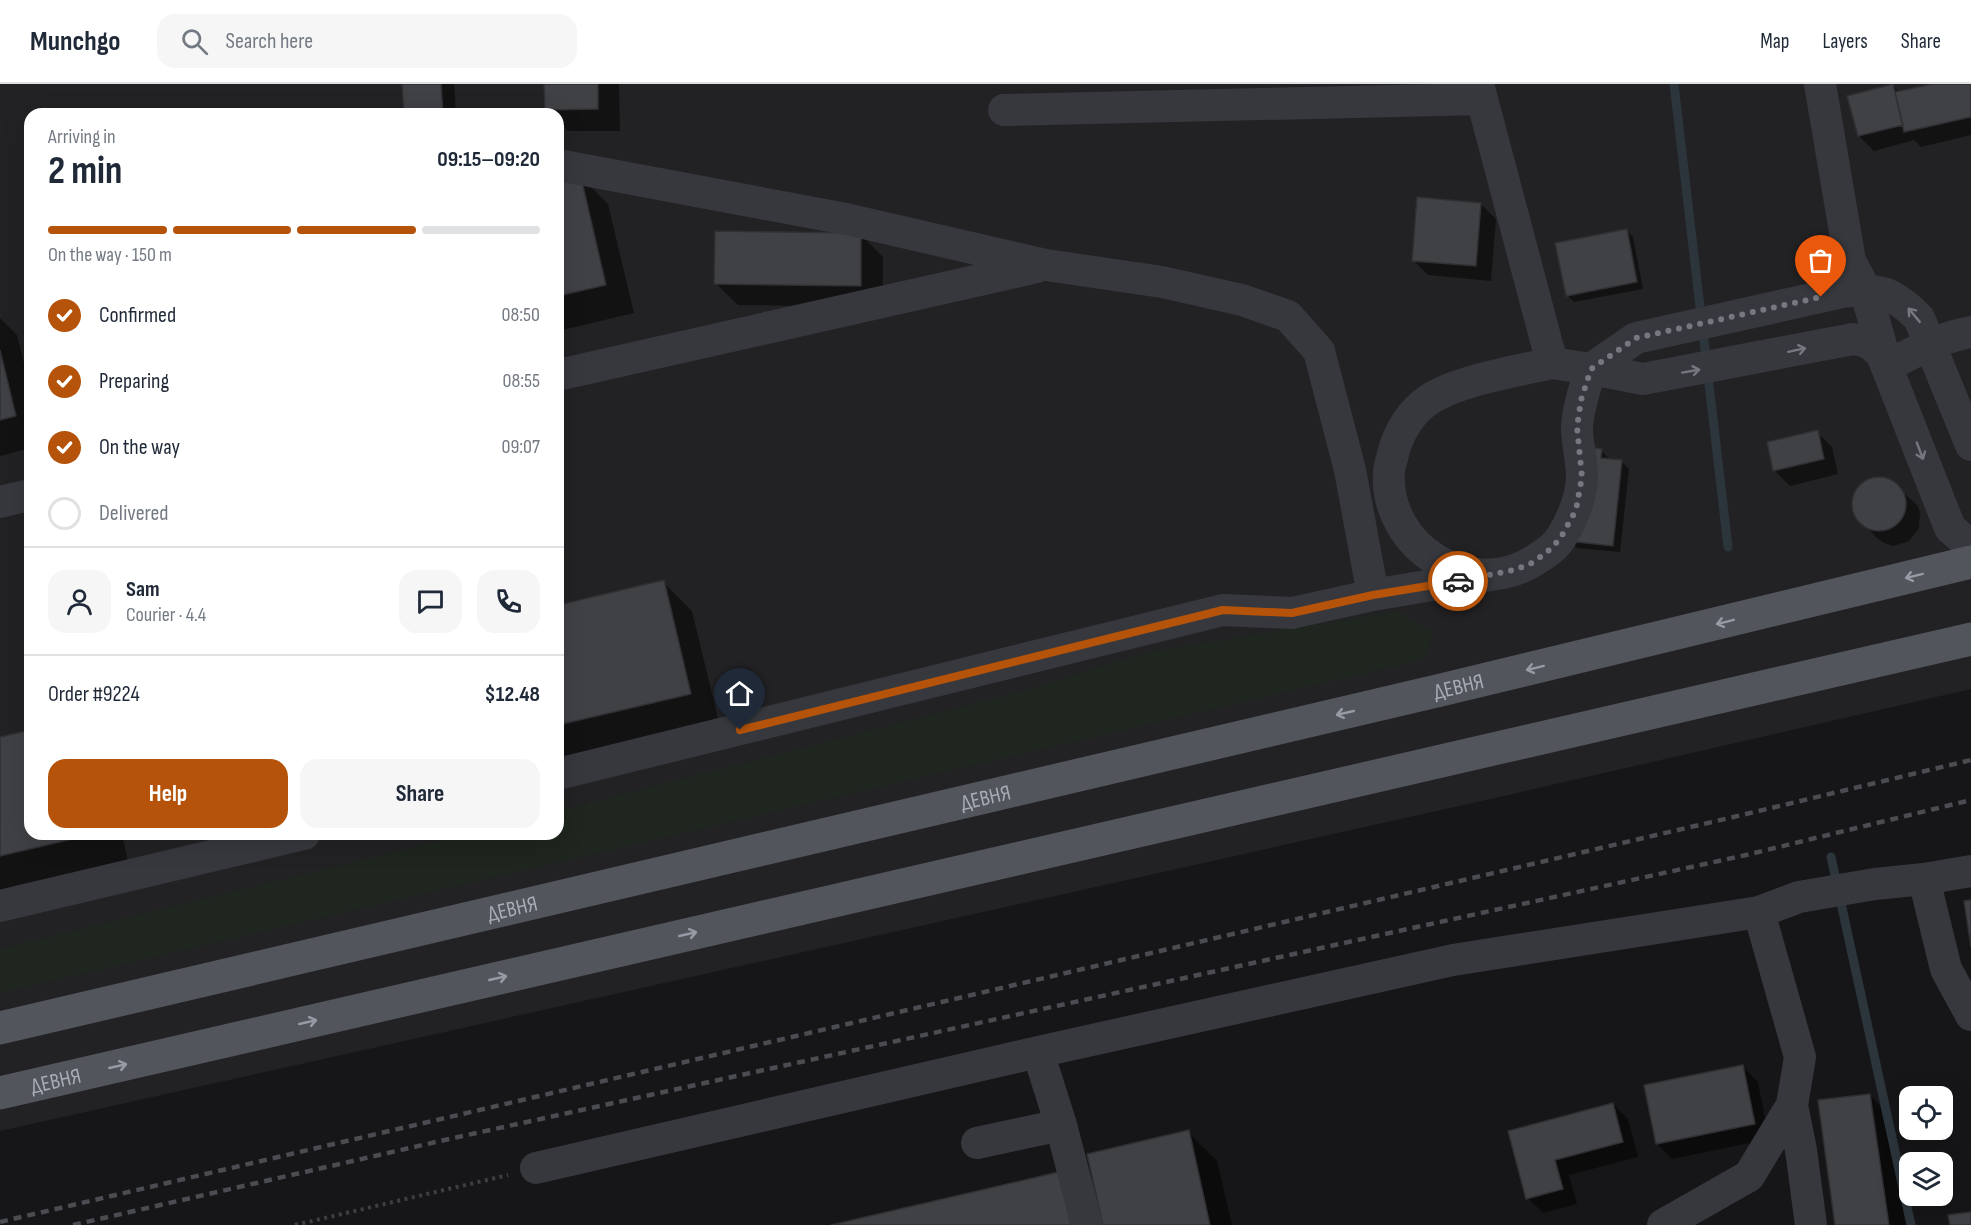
<!DOCTYPE html>
<html lang="en">
<head>
<meta charset="utf-8">
<style>
  :root { --surface:#fff; --page:#f6f6f7; --text:#1f2937; --muted:#747a83; --line:#e0e1e3; --accent:#b45309 }
  body { margin:0; font-family:"Sofia Sans Condensed",sans-serif; background:var(--page); color:var(--text); height:100vh; display:flex; flex-direction:column; font-size:22px; white-space:nowrap }
  * { box-sizing:border-box; margin:0 }
  p { font-size:20px; color:var(--muted) }
  .icon { flex:none; width:33px; height:33px; fill:none; stroke:currentColor; stroke-width:2; stroke-linecap:round; stroke-linejoin:round }
  .map { position:relative; flex:1; overflow:hidden }
  .side { position:absolute; left:24px; top:24px; width:540px; height:732px; display:flex; flex-direction:column; background:var(--surface); border-radius:18px; box-shadow:0 6px 24px #0002 }
  .side>* { flex:none }
  .fabs { position:absolute; left:1899px; top:1002px; display:grid; gap:12px }
  .fabs a { display:grid; place-items:center; width:54px; height:54px; border-radius:12px; background:var(--surface); box-shadow:0 6px 24px #0002; font-size:30px }
  .pin { position:absolute; display:grid; place-items:center; width:51px; height:51px; color:#fff; margin:-62px -26px; border-radius:50% 50% 50% 0; rotate:-45deg; box-shadow:0 0 6px #0007 }
  .pin .icon { rotate:45deg }
  .courier { position:absolute; display:grid; place-items:center; width:60px; height:60px; margin:-30px; border:4px solid #b45309; border-radius:50%; background:#fff; color:#222; box-shadow:0 2px 8px #0007 }
  .head em { font-style:normal; font-weight:700 }
  .head div { display:flex; flex-direction:column-reverse }
  .head { display:flex; align-items:center; justify-content:space-between; height:102px; padding:0 24px }
  h1 { font-size:39px; font-weight:700; line-height:45px }
  .bar { display:grid; grid-template-columns:repeat(4,1fr); gap:9px 6px; align-content:center; height:72px; padding:0 24px }
  .bar i { height:8px; border-radius:4px; background:var(--line) }
  .bar .on { background:var(--accent) }
  .bar p { grid-column:span 4 }
  .line { display:flex; align-items:center; gap:15px; padding:0 24px; border-top:2px solid var(--line) }
  .line div { flex:1 }
  .round { display:grid; place-items:center; flex:none; width:63px; height:63px; border-radius:18px; background:var(--page) }
  ol { padding:0 24px; list-style:none }
  li { display:flex; align-items:center; gap:18px; height:66px }
  li p { margin-inline-start:auto }
  li .icon { padding:6px; border-radius:50%; background:var(--accent); color:#fff; stroke-width:4 }
  li:last-child { color:var(--muted) }
  li i { width:33px; height:33px; border:3px solid var(--line); border-radius:50% }
  .action { display:flex; gap:12px; margin-top:auto; padding:12px 24px }
  .action a { flex:1; height:69px; border-radius:18px; background:var(--accent); color:#fff; font-size:24px; font-weight:700; line-height:69px; text-align:center }
  .action a+a { background:var(--page); color:var(--text) }
  header { display:flex; align-items:center; gap:36px; box-sizing:border-box; height:84px; padding:0 30px; background:var(--surface); border-bottom:2px solid var(--line) }
  header strong { font-size:28px }
  nav { display:flex; gap:33px; margin-inline-start:auto; font-size:21px }
  .search { width:420px; height:54px; background:var(--page); display:flex; align-items:center; gap:15px; box-sizing:border-box; padding:0 21px; border-radius:18px; color:var(--muted); font-size:22px }
  .map>svg:first-child { display:block }
  .built { fill:#222225; fill-rule:evenodd }
  .green { fill:#1e261f }
  .shadow { fill:#0007 }
  .lines { fill:none; stroke-linecap:round; stroke-linejoin:round }
  .stream { stroke:#2c353c; stroke-width:9 }
  .building { fill:#404145; stroke:#303034; stroke-width:1.5 }
  .path { stroke:#3d3f44; stroke-width:4; stroke-dasharray:3 4.5; stroke-linecap:butt }
  .minor { stroke:#37383d; stroke-width:32 }
  .major { stroke:#53555c; stroke-width:33 }
  .rail { stroke:#4a4c52; stroke-width:4.5; stroke-dasharray:8 6; stroke-linecap:butt }
  .oneway { stroke:#757881 }
  .oneway2 { stroke:#979ba6 }
  .done { stroke:#757880; stroke-width:6; stroke-dasharray:0 10.8 }
  .route { stroke:#b45309; stroke-width:8 }
  .labels { text-anchor:middle; stroke-width:5; stroke-linejoin:round; paint-order:stroke }
  .street-label { font-size:22px; fill:#a8adb8; stroke:#111113 }
</style>
</head>
<body>
<header>
<strong>Munchgo</strong>
<div class="search"><svg class="icon" aria-label="search" viewBox="0 0 24 24"><circle cx="10" cy="10" r="6"/><path d="M15 15l6 6"/></svg>Search here</div>
<nav><a>Map</a><a>Layers</a><a>Share</a></nav>
</header>
<div class="map">
<svg width="1971" height="1141" viewBox="0 0 1971 1141">
  <rect width="100%" height="100%" fill="#161618"/>
  <path class="built" d="M0,0H1971V605L1495,714L0,1047ZM30,30H558V750H30Z"/>
  <path class="green" d="M1398,527L1434,550L1422,576L0,909V865L467,750H558V727L1016,609L1149,568Z"/>
  <path class="shadow" d="M403,0H454L456,30H405Z
    M546,0H619L620,47H568L558,37V30H551L546,25Z
    M1939,0H1971V51L1921,63L1914,56L1874,67L1859,52L1893,2L1900,9Z
    M579,91L608,120L634,229L558,247V95Z
    M1481,120L1496,135L1491,197L1428,191L1413,176Z
    M1626,146L1633,153L1643,205L1574,218L1567,211Z
    M861,151L883,173V223L738,221L715,199Z
    M0,234L17,251L30,303V364L0,372Z
    M1817,348L1832,363L1838,390L1790,402L1775,387Z
    M1601,366L1608,374V376L1622,378L1629,385L1620,468L1577,464L1570,456Z
    M1872,395H1888L1917,421L1920,428L1919,444L1909,457L1893,462L1884,459L1877,454L1855,431L1853,413L1864,399Z
    M663,498L692,527L719,639L558,676V522Z
    M30,647V750H122L128,777L0,808V655Z
    M1743,983L1758,998L1769,1055L1672,1075L1657,1060Z
    M1870,1011L1892,1034L1908,1141H1837Z
    M1613,1020L1628,1035L1638,1073L1569,1091L1577,1120L1543,1129L1528,1114L1510,1048Z
    M1188,1048L1217,1077L1232,1141H1105Z"/>
  <g class="lines">
    <path class="stream" d="M1674,0L1728,463
      M1831,773L1911,1141"/>
  </g>
  <path class="building" d="M402,0H441L443,30H404Z
    M544,0H598V25L545,26Z
    M1893,0L1903,41L1858,52L1847,12Z
    M1932,0H1971V33L1904,48L1895,8Z
    M580,89L606,201L558,212V94Z
    M1417,113L1481,119L1476,182L1412,177Z
    M1627,145L1637,198L1566,212L1555,159Z
    M715,147L861,149V202L714,200Z
    M0,266L16,332L0,336Z
    M1818,346L1824,375L1773,387L1767,358Z
    M1578,362L1602,365L1601,374L1622,376L1613,462L1568,457Z
    M1852 420a27 27 0 1 1 54 0a27 27 0 1 1-54 0Z
    M664,496L691,610L558,641V521Z
    M30,646V750H94L0,772V653Z
    M1971,816V863L1964,817Z
    M1743,981L1755,1040L1656,1060L1644,1001Z
    M1870,1010L1889,1141H1835L1818,1016Z
    M1613,1019L1623,1058L1555,1076L1563,1105L1526,1115L1508,1047Z
    M1189,1046L1210,1141H1103L1087,1070Z
    M1059,1088L1071,1141H831Z
    M1971,1128V1141H1950L1948,1131Z"/>
  <g class="lines">
    <path class="path" d="M295,1141L508,1091"/>
    <path class="minor" d="M1478,0L1552,279
      M1820,0L1850,177L1865,205L1887,282C1914,268 1941,253 1971,248
      M1004,26L1482,15
      M558,81L846,135L1046,181L1162,198L1242,216L1288,232L1319,267L1350,386L1373,511
      M1552,279L1591,285C1585,304 1578,323 1577,343C1577,360 1582,376 1582,393C1581,415 1573,434 1562,452C1556,463 1545,470 1535,476C1471,518 1384,463 1389,388C1389,382 1392,376 1393,370C1398,349 1411,327 1430,315C1459,296 1518,287 1552,279Z
      M558,291L1037,183
      M1971,361L1919,234C1893,208 1878,203 1843,208L1636,254L1591,285L1643,295L1853,255L1864,257L1873,262L1882,271L1950,444L1971,462
      M0,418L30,411
      M558,690L1223,526L1292,529L1373,511L1497,490
      M1924,795L1946,885L1971,931
      M0,822L304,750
      M1038,968L1061,1041L1087,1141
      M1792,1021L1801,1066L1811,1141
      M977,1059L1061,1041
      M536,1084L1038,968L1453,876L1759,828L1799,813L1875,800L1924,795L1971,787
      M1663,1141L1749,1092L1792,1021L1800,973L1759,828"/>
    <g class="major">
      <path id="s1" d="M0,944L1441,606L1971,478"/>
      <path id="s2" d="M0,1009L1971,555"/>
    </g>
    <path class="rail" d="M0,1138L1742,731L1971,676
      M73,1141L449,1055L1746,771L1971,716"/>
  </g>
  <defs><path id="oneway-shaft" d="M-6 0H5M1.5-3L5.5 0L1.5 3" fill="none" stroke-width="1.6" stroke-linecap="round" stroke-linejoin="round" transform="scale(1.5)"/></defs>
  <g class="oneway">
    <use href="#oneway-shaft" transform="translate(1914 231) rotate(-130)"/>
    <use href="#oneway-shaft" transform="translate(1797 266) rotate(-12)"/>
    <use href="#oneway-shaft" transform="translate(1691 287) rotate(-10)"/>
    <use href="#oneway-shaft" transform="translate(1920 367) rotate(69)"/>
  </g>
  <g class="oneway2">
    <use href="#oneway-shaft" transform="translate(1914 492) rotate(166)"/>
    <use href="#oneway-shaft" transform="translate(1725 538) rotate(166)"/>
    <use href="#oneway-shaft" transform="translate(1535 584) rotate(166)"/>
    <use href="#oneway-shaft" transform="translate(1345 629) rotate(167)"/>
    <use href="#oneway-shaft" transform="translate(688 850) rotate(-13)"/>
    <use href="#oneway-shaft" transform="translate(498 894) rotate(-13)"/>
    <use href="#oneway-shaft" transform="translate(308 938) rotate(-13)"/>
    <use href="#oneway-shaft" transform="translate(118 982) rotate(-13)"/>
  </g>
  <g class="lines">
    <path class="done" d="M1458,497L1514,486L1530,480L1546,469L1560,455L1576,426L1582,393L1577,343L1581,316L1591,285L1636,254L1821,213"/>
    <path class="route" d="M740,646L1223,526L1292,529L1373,511L1458,497"/>
  </g>
  <g class="labels">
    <g class="street-label">
      <text dy="8" stroke="none"><textPath href="#s1" startOffset="1498">ДЕВНЯ</textPath></text>
      <text dy="8" stroke="none"><textPath href="#s1" startOffset="1012">ДЕВНЯ</textPath></text>
      <text dy="8" stroke="none"><textPath href="#s1" startOffset="526">ДЕВНЯ</textPath></text>
      <text dy="8" stroke="none"><textPath href="#s2" startOffset="57">ДЕВНЯ</textPath></text>
    </g>
  </g>
</svg>
<div class="fabs">
<a><svg class="icon" aria-label="locate" viewBox="0 0 24 24"><circle cx="12" cy="12" r="6"/><path d="M12 2v4M12 18v4M2 12h4M18 12h4"/></svg></a>
<a><svg class="icon" aria-label="layers" viewBox="0 0 24 24"><path d="M12 4l9 5-9 5-9-5zM3 14l9 5 9-5"/></svg></a>
</div>
<div class="pin" style="left:1821px;top:213px;background:#ea580c"><svg class="icon" aria-label="bag" viewBox="0 0 24 24"><path d="M5 8h14l-1 12H6zM9 8a3 3 0 0 1 6 0"/></svg></div>
<div class="pin" style="left:740px;top:646px;background:#1f2937"><svg class="icon" aria-label="home" viewBox="0 0 24 24"><path d="M3 11l9-7 9 7M6 9v11h12V9"/></svg></div>
<div class="courier" style="left:1458px;top:497px"><svg class="icon" aria-label="car" viewBox="0 0 24 24"><path d="M5 17H2v-5l4-1 3-4h7l3 4 3 1v5h-3M9 17h6M6 11h13"/><circle cx="7" cy="17" r="2"/><circle cx="17" cy="17" r="2"/></svg></div>
<section class="side">
<div class="head"><div><h1>2 min</h1><p>Arriving in</p></div><em>09:15–09:20</em></div>
<div class="bar"><i class="on"></i><i class="on"></i><i class="on"></i><i></i><p>On the way · 150 m</p></div>
<ol>
<li><svg class="icon" aria-label="check" viewBox="0 0 24 24"><path d="M5 12l5 5 9-10"/></svg>Confirmed<p>08:50</p></li>
<li><svg class="icon" aria-label="check" viewBox="0 0 24 24"><path d="M5 12l5 5 9-10"/></svg>Preparing<p>08:55</p></li>
<li><svg class="icon" aria-label="check" viewBox="0 0 24 24"><path d="M5 12l5 5 9-10"/></svg>On the way<p>09:07</p></li>
<li><i></i>Delivered</li>
</ol>
<div class="line" style="height:108px"><a class="round"><svg class="icon" aria-label="person" viewBox="0 0 24 24"><circle cx="12" cy="8" r="4"/><path d="M4 21q1-7 8-7t8 7"/></svg></a><div><b>Sam</b><p>Courier · 4.4</p></div><a class="round"><svg class="icon" aria-label="chat" viewBox="0 0 24 24"><path d="M4 5h16v11H9l-5 4z"/></svg></a><a class="round"><svg class="icon" aria-label="phone" viewBox="0 0 24 24"><path d="M5 4h4l2 5-3 2q2 4 5 5l2-3 5 2v4C11 20 4 13 5 4z"/></svg></a></div>
<div class="line" style="height:78px"><div>Order #9224</div><b>$12.48</b></div>
<div class="action"><a>Help</a><a>Share</a></div>
</section>
</div>
</body>
</html>
